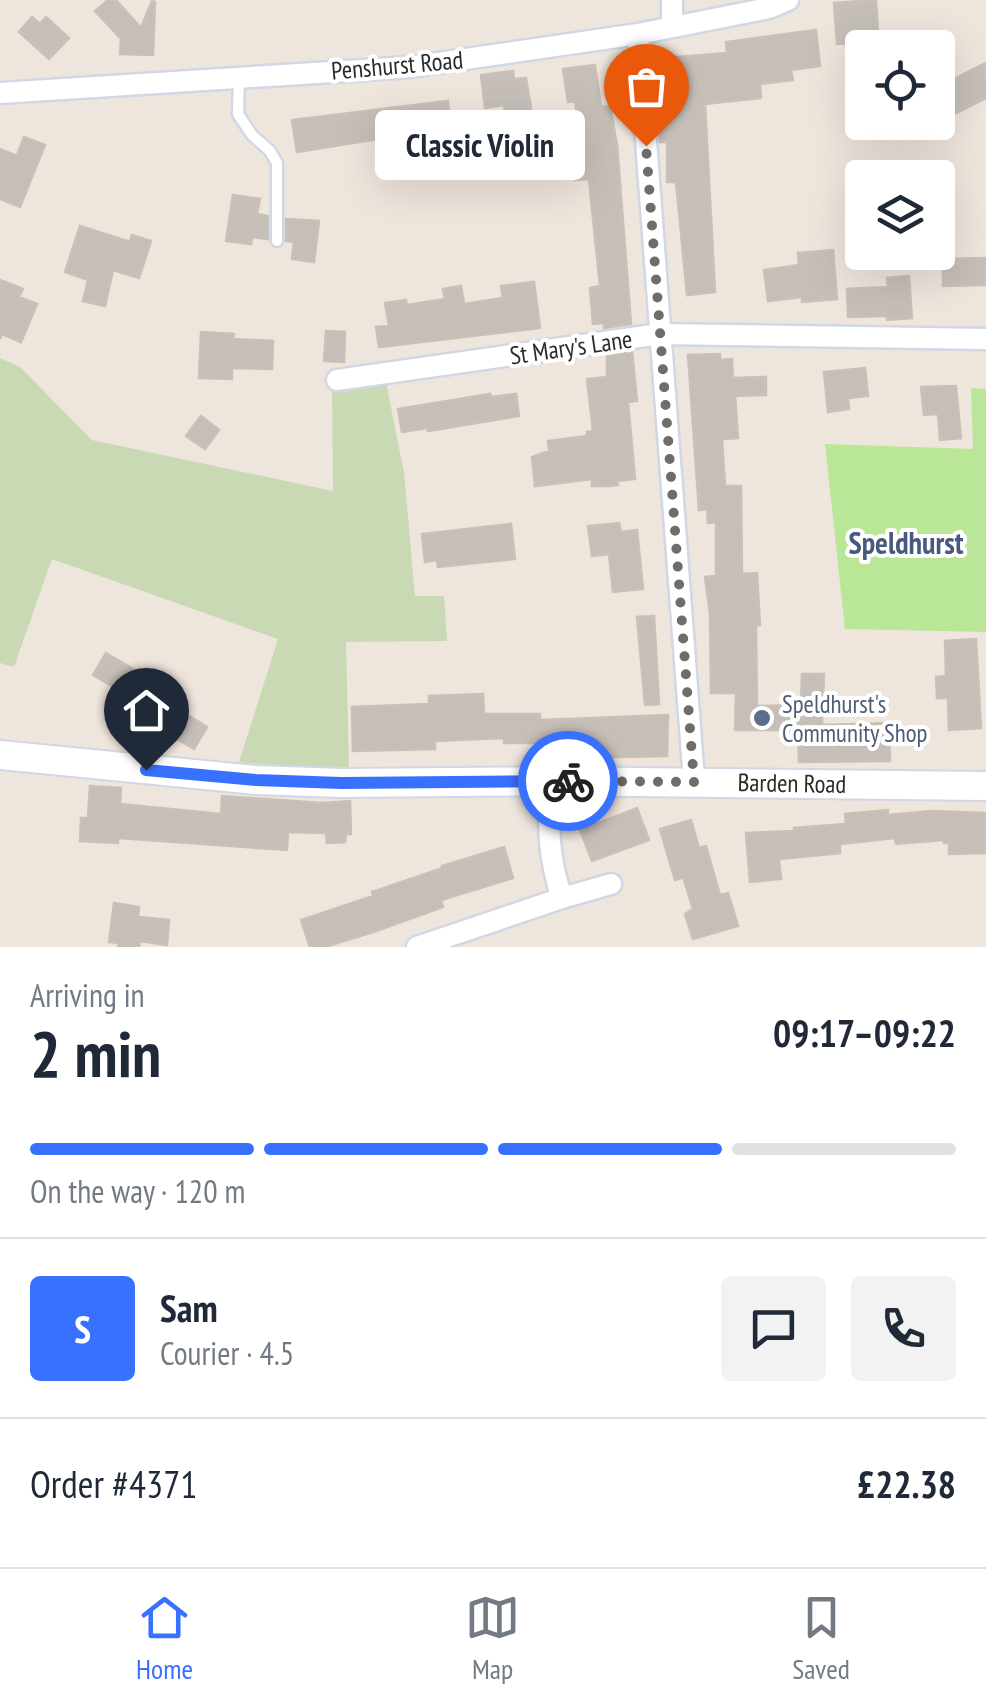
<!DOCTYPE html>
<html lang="en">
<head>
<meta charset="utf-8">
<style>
  :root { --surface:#fff; --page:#f2f2f3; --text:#1f2937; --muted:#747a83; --line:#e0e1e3; --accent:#3971ff }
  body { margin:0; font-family:"PT Sans Narrow",sans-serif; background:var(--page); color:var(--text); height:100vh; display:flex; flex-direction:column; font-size:38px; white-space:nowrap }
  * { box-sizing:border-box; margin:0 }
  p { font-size:32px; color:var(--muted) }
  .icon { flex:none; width:55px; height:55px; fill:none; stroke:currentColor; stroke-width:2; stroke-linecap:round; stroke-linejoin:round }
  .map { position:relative; height:947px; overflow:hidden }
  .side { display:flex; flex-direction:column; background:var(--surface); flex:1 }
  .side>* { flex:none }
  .fabs { position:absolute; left:845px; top:30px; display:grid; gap:20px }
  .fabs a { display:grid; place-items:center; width:110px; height:110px; border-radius:10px; background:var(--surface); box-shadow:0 10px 40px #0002; font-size:50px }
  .pin { position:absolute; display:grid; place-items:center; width:85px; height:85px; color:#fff; margin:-102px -42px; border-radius:50% 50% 50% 0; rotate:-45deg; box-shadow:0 0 10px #0007 }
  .pin .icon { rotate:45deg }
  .courier { position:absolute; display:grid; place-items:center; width:100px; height:100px; margin:-50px; border:8px solid #3971ff; border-radius:50%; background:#fff; color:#222; box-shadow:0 2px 12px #0007 }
  .bubble { position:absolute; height:70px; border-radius:10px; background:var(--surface); box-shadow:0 10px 40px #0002; font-size:32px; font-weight:700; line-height:70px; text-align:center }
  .overview em { font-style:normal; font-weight:700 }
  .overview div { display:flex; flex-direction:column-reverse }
  .overview { display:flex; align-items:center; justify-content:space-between; height:170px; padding:0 30px }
  h1 { font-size:65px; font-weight:700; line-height:75px }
  .bar { display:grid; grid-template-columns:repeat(4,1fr); gap:15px 10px; align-content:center; height:120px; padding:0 30px }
  .bar i { height:12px; border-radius:8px; background:var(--line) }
  .bar .on { background:var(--accent) }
  .bar p { grid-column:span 4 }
  .line { display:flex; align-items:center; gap:25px; padding:0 30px; border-top:2px solid var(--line) }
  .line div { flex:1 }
  .round { display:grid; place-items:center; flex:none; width:105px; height:105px; border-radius:10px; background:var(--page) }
  .tabs { display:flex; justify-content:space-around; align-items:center; height:140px; border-top:2px solid var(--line); background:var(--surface); font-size:28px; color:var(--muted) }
  .tabs a { display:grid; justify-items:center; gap:5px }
  .tabs .on { color:var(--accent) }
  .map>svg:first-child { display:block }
  .green { fill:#bae797 }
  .cemetery { fill:#c9d9b3 }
  .building { fill:#c6bfb9; stroke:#c9c1b6; stroke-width:2.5 }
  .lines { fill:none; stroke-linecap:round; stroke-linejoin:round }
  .lane-casing { stroke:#d2d7e5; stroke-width:15 }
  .street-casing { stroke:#d2d7e5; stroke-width:25 }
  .secondary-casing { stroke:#d2d7e5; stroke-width:32 }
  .lane { stroke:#fff; stroke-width:10 }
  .street { stroke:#fff; stroke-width:20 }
  .secondary { stroke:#fff; stroke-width:28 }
  .done { stroke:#6f6c69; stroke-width:10; stroke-dasharray:0 18 }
  .route { stroke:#3971ff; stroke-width:12 }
  .service-dot { fill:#5c6f8a; stroke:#fff; stroke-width:4 }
  .labels { text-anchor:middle; stroke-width:8; stroke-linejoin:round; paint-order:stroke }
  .street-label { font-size:25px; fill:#2b2b2b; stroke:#fff }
  .service-label { font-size:25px; fill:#4e5e75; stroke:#fff; text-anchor:start }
  .quarter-label { font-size:30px; font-weight:bold; fill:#49587f; stroke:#fff }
</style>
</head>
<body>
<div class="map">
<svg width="986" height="947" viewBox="0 0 986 947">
  <rect width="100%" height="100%" fill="#eee5dd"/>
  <path class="green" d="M971,388L986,389V632L845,629L825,444L973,449Z"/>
  <path class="cemetery" d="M0,358L20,367L92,440L333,491L332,391L386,382L404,473L415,596H444L447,641L346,642L349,772L239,762L278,639L52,559L14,667L0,663Z"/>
  <path class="building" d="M108,0H116L141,28L152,1L155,2L153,55L120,54L121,39L95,11Z
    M876,0L878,33L858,34L859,43L837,44L834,3Z
    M32,17L40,24L46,17L69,38L49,59L19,32Z
    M816,30L820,66L791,70L793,80L760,84L761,98L705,104L715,292L687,295L676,182H667V142H660L654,59L727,53L726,42Z
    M986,63V98L944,119L938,107V87Z
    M595,65L601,107L610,106L617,145L631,324L604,328V323L593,324L590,288L600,286L590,189L589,179L575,180L573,161L583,160L575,101L568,102L563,69Z
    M513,71L514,79L526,78L532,114L506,118L504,105L485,108L481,75Z
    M448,101L451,138L385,146L384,138L297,152L292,120Z
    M24,137L45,145L20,207L0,199V149L17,156Z
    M233,195L260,199L257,214L268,216V239L252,237L251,244L226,241Z
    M286,219L319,221L314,262L292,259L294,242L286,241Z
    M80,226L130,242L132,235L151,241L139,278L113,270L105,306L83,301L88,280L65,272Z
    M833,250L837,299L802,302V297L768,301L764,270L799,265L798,253Z
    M986,258V285L943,286V259Z
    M909,276L912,318L887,320V316L848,317L847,289L888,287L887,278Z
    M0,280L23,289L19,297L37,304L21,342L2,334L0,339Z
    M534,282L540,328L379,347L376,327L389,326L385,303L406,300L407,305L445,299L443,289L461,286L464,304L503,298L501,286Z
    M326,331L345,332L344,362L324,361Z
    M201,332L234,334L233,339L273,341L272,369L232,368V379L199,378Z
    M632,352L637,401L628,402L635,479L617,481L618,485L609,486H592V479L535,486L532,457L549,451L548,441L587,436V432L593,431L587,379L607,377V356Z
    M720,354V360L732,359L733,378L766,377V395L735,396L738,438L722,439L725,486H741L742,574L757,573L760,625L756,626L757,706L801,705L802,674H824L822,725L889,723L890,761L799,762L798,730H735L736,693H711L710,614L705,577L716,576V522L708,523L707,509L699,510L688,355Z
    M865,368L868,396L848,398L849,409L828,412L824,372Z
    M956,386L961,438L940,440L938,414L924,415L921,387Z
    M490,394L491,397L516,394L519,416L428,431L427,428L402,432L398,409Z
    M201,416L219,430L205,449L186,436Z
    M619,523L621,532L637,530L643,589L613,592L609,554L592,556L588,526Z
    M511,524L515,559L438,567L437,560L425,562L422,534Z
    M654,616L659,704L645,705L637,617Z
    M976,639L981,728L949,730L948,698H937L936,677L946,676L945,641Z
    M106,653L184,699L178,709L207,727L194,749L134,714L140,702L93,675Z
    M483,694L484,714H540V720L668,715L667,756L566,758V747L556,746V743H504V738L435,741V749L353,751L352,707L429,704V696Z
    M90,786L121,788L120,804L221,814L222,796L322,803L350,801L351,834H346L345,842L327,843L326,833L288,832L287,850L118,838V843L80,841L81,818H88Z
    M637,808L649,840L592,861L580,830Z
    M888,810V815L932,811L986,813V853L949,854V843H944V840L896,844L895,838L840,844V853L779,859L781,879L750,882L746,833L794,831V828L846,824L845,814Z
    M691,820L699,848L706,846L720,895L728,893L738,926L693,939L685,914L693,909L683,877L675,880L660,829Z
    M504,847L513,878L441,900L443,907L376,931L325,947H310L301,920L373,896L372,892L443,868L442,866Z
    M114,903L139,907L138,917L169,920L167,945L140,941L139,947H118L119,943L109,942Z"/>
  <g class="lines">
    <defs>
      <path id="lane" d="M239,77L238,114L252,135L270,151L277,163V241"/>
      <path id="street" d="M672,27V0
        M638,34L694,781
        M0,93L410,67L638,34L769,8L788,0
        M337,380L660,334L986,339
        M562,898L611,884
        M417,947L562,898C548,857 547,823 552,781"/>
      <path id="secondary" d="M0,755L256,780L341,783L552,781L986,786"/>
    </defs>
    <use href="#lane" class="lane-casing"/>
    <use href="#street" class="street-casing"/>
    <use href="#secondary" class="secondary-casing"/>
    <use href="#lane" class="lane"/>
    <use href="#street" class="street"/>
    <use href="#secondary" class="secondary"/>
  </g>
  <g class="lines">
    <path class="done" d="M568,781L694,782L646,146"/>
    <path class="route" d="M146,770L256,780L341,783L568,781"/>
  </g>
  <circle class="service-dot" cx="762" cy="718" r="10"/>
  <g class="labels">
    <g class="street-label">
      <text transform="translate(397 65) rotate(-5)" y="9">Penshurst Road</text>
      <text transform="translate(571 347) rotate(-8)" y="9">St Mary's Lane</text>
      <text transform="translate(792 783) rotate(1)" y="9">Barden Road</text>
    </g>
    <g class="service-label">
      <text x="782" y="713">Speldhurst's<tspan x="782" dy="29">Community Shop</tspan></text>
    </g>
    <g class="quarter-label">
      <text x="906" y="554">Speldhurst</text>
    </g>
  </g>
</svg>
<div class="fabs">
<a><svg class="icon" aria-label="locate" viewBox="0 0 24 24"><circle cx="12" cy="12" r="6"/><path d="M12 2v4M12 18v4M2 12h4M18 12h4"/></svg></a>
<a><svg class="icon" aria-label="layers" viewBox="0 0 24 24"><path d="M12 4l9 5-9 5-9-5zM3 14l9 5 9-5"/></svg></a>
</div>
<div class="pin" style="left:646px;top:146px;background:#ea580c"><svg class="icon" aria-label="bag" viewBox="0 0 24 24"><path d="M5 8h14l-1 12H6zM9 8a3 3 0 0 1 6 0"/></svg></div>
<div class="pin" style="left:146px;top:770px;background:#1f2937"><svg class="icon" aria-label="home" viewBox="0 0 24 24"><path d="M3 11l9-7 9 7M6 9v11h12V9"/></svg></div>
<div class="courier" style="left:568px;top:781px"><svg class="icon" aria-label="bike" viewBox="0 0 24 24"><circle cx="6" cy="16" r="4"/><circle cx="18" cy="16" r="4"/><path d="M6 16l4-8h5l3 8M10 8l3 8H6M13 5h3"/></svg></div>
<div class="bubble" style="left:375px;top:110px;width:210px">Classic Violin</div>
</div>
<section class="side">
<div class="overview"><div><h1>2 min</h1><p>Arriving in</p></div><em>09:17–09:22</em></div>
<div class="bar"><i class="on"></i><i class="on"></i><i class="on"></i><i></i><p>On the way · 120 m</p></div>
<div class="line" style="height:180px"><b class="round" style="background:var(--accent);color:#fff">S</b><div><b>Sam</b><p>Courier · 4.5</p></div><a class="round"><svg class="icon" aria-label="chat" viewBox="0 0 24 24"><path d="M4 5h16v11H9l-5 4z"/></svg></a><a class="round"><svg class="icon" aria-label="phone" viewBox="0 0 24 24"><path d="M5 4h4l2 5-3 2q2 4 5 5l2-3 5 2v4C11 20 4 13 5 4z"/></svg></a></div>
<div class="line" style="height:130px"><div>Order #4371</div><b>£22.38</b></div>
</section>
<nav class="tabs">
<a class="on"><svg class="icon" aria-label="home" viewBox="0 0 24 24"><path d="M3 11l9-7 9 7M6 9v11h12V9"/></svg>Home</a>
<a><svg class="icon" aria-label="map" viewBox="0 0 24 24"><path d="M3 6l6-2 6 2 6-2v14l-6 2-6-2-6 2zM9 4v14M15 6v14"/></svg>Map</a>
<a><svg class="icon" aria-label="saved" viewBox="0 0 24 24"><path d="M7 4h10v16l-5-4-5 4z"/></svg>Saved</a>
</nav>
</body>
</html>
